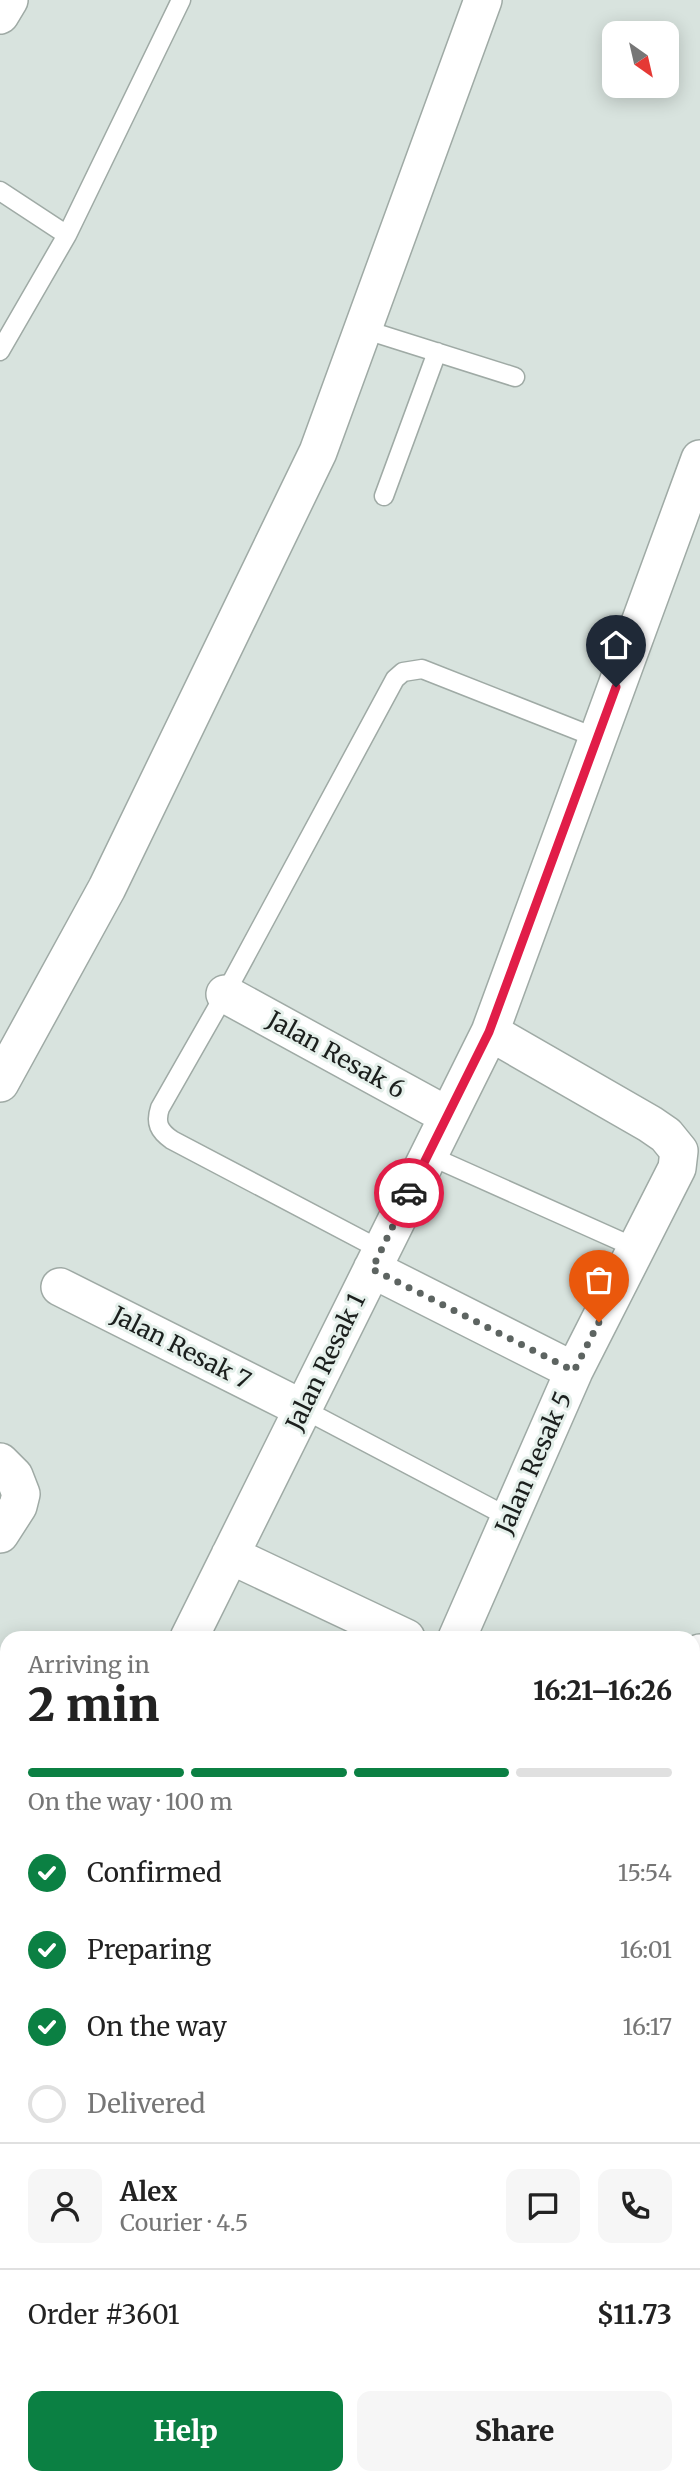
<!DOCTYPE html>
<html lang="en">
<head>
<meta charset="utf-8">
<style>
  :root { --surface:#fff; --page:#f6f6f6; --text:#222; --muted:#767676; --line:#e0e0e0; --accent:#0b8043 }
  body { margin:0; font-family:Merriweather,serif; background:var(--page); color:var(--text); height:100vh; display:flex; flex-direction:column; font-size:26px; white-space:nowrap }
  * { box-sizing:border-box; margin:0 }
  p { font-size:23px; color:var(--muted) }
  .icon { flex:none; width:38px; height:38px; fill:none; stroke:currentColor; stroke-width:2; stroke-linecap:round; stroke-linejoin:round }
  .map { position:relative; flex:1; overflow:hidden }
  .side { position:absolute; left:0px; top:1631px; width:700px; height:854px; display:flex; flex-direction:column; background:var(--surface); border-radius:21px 21px 0 0; box-shadow:0 4px 18px #0003 }
  .side>* { flex:none }
  .needle { width:46px; rotate:146deg }
  .controls { position:absolute; left:602px; top:21px; display:grid; gap:14px }
  .controls a { display:grid; place-items:center; width:77px; height:77px; border-radius:14px; background:var(--surface); box-shadow:0 4px 18px #0003; font-size:35px }
  .pin { position:absolute; display:grid; place-items:center; width:60px; height:60px; color:#fff; margin:-72px -30px; border-radius:50% 50% 50% 0; rotate:-45deg; box-shadow:0 0 7px #0007 }
  .pin .icon { rotate:45deg }
  .courier { position:absolute; display:grid; place-items:center; width:70px; height:70px; margin:-35px; border:5px solid #e11d48; border-radius:50%; background:#fff; color:#222; box-shadow:0 2px 9px #0007 }
  .headline em { font-style:normal; font-weight:800 }
  .headline div { display:flex; flex-direction:column-reverse }
  .headline { display:flex; align-items:center; justify-content:space-between; height:119px; padding:0 28px }
  h1 { font-size:46px; font-weight:800; line-height:52px }
  .bar { display:grid; grid-template-columns:repeat(4,1fr); gap:10px 7px; align-content:center; height:84px; padding:0 28px }
  .bar i { height:9px; border-radius:5px; background:var(--line) }
  .bar .selected { background:var(--accent) }
  .bar p { grid-column:span 4 }
  .line { display:flex; align-items:center; gap:18px; padding:0 28px; border-top:2px solid var(--line) }
  .line div { flex:1 }
  .round { display:grid; place-items:center; flex:none; width:74px; height:74px; border-radius:14px; background:var(--page) }
  ol { padding:0 28px; list-style:none }
  li { display:flex; align-items:center; gap:21px; height:77px }
  li p { margin-inline-start:auto }
  li .icon { padding:7px; border-radius:50%; background:var(--accent); color:#fff; stroke-width:4 }
  li:last-child { color:var(--muted) }
  li i { width:38px; height:38px; border:4px solid var(--line); border-radius:50% }
  .button { display:flex; gap:14px; margin-top:auto; padding:14px 28px }
  .button a { flex:1; height:80px; border-radius:14px; background:var(--accent); color:#fff; font-size:28px; font-weight:800; line-height:80px; text-align:center }
  .button a+a { background:var(--page); color:var(--text) }
  .map>svg:first-child { display:block }
  .lines { fill:none; stroke-linecap:round; stroke-linejoin:round }
  .service-casing { stroke:#9faaa5; stroke-width:21 }
  .minor-casing { stroke:#9faaa5; stroke-width:40 }
  .service { stroke:#fff; stroke-width:18 }
  .minor { stroke:#fff; stroke-width:37 }
  .done { stroke:#5d6461; stroke-width:7; stroke-dasharray:0 12.6 }
  .route { stroke:#e11d48; stroke-width:9 }
  .labels { text-anchor:middle; stroke-width:6; stroke-linejoin:round; paint-order:stroke }
  .street-label { font-size:24px; fill:#1b1f1d; stroke:#e5f0eb }
</style>
</head>
<body>
<div class="map">
<svg width="700" height="2485" viewBox="0 0 700 2485">
  <rect width="100%" height="100%" fill="#d8e3de"/>
  <g class="lines">
    <defs>
      <path id="service" d="M0,191L67,235
        M363,329L515,377
        M0,351L67,235L181,0
        M384,496L437,352
        M428,1155L636,1248
        M381,1250L172,1140C159,1131 155,1123 160,1108L225,994L395,679L403,672L422,669L597,738
        M303,1409L510,1518
        M0,2041L7,2045"/>
      <path id="minor" d="M0,15L9,0
        M225,994L448,1116
        M0,1083L107,888L318,452L483,0
        M372,1269L574,1371
        M60,1287L303,1409
        M0,1462L14,1476L21,1494L18,1506L0,1534
        M230,1555L406,1638
        M189,1638L490,1032L700,459
        M457,1638L574,1371L677,1168L679,1151L666,1135L650,1124L490,1032
        M693,1670L700,1653
        M693,1779L700,1782
        M0,2008L7,1994
        M693,2040L700,2043
        M0,2280L7,2284
        M0,2388L7,2385
        M174,2478L181,2485
        M356,2485L359,2478"/>
    </defs>
    <use href="#service" class="service-casing"/>
    <use href="#minor" class="minor-casing"/>
    <use href="#service" class="service"/>
    <use href="#minor" class="minor"/>
  </g>
  <g class="lines">
    <path class="done" d="M409,1193L372,1269L574,1371L599,1322"/>
    <path class="route" d="M409,1193L489,1032L616,687"/>
  </g>
  <g class="labels">
    <g class="street-label">
      <text transform="translate(336 1055) rotate(29)" y="8">Jalan Resak 6</text>
      <text transform="translate(181 1348) rotate(27)" y="8">Jalan Resak 7</text>
      <text transform="translate(326 1362) rotate(-64)" y="8">Jalan Resak 1</text>
      <text transform="translate(534 1463) rotate(-66)" y="8">Jalan Resak 5</text>
    </g>
  </g>
</svg>
<div class="controls">
<a><svg class="needle" viewBox="-14 -14 28 28"><path d="M0-13l5 13h-10z" fill="#e53935"/><path d="M0 13l5-13h-10z" fill="#767676"/></svg></a>
</div>
<div class="pin" style="left:599px;top:1322px;background:#ea580c"><svg class="icon" aria-label="bag" viewBox="0 0 24 24"><path d="M5 8h14l-1 12H6zM9 8a3 3 0 0 1 6 0"/></svg></div>
<div class="pin" style="left:616px;top:687px;background:#1f2937"><svg class="icon" aria-label="home" viewBox="0 0 24 24"><path d="M3 11l9-7 9 7M6 9v11h12V9"/></svg></div>
<div class="courier" style="left:409px;top:1193px"><svg class="icon" aria-label="car" viewBox="0 0 24 24"><path d="M5 17H2v-5l4-1 3-4h7l3 4 3 1v5h-3M9 17h6M6 11h13"/><circle cx="7" cy="17" r="2"/><circle cx="17" cy="17" r="2"/></svg></div>
<section class="side">
<div class="headline"><div><h1>2 min</h1><p>Arriving in</p></div><em>16:21–16:26</em></div>
<div class="bar"><i class="selected"></i><i class="selected"></i><i class="selected"></i><i></i><p>On the way · 100 m</p></div>
<ol>
<li><svg class="icon" aria-label="check" viewBox="0 0 24 24"><path d="M5 12l5 5 9-10"/></svg>Confirmed<p>15:54</p></li>
<li><svg class="icon" aria-label="check" viewBox="0 0 24 24"><path d="M5 12l5 5 9-10"/></svg>Preparing<p>16:01</p></li>
<li><svg class="icon" aria-label="check" viewBox="0 0 24 24"><path d="M5 12l5 5 9-10"/></svg>On the way<p>16:17</p></li>
<li><i></i>Delivered</li>
</ol>
<div class="line" style="height:126px"><a class="round"><svg class="icon" aria-label="person" viewBox="0 0 24 24"><circle cx="12" cy="8" r="4"/><path d="M4 21q1-7 8-7t8 7"/></svg></a><div><b>Alex</b><p>Courier · 4.5</p></div><a class="round"><svg class="icon" aria-label="chat" viewBox="0 0 24 24"><path d="M4 5h16v11H9l-5 4z"/></svg></a><a class="round"><svg class="icon" aria-label="phone" viewBox="0 0 24 24"><path d="M5 4h4l2 5-3 2q2 4 5 5l2-3 5 2v4C11 20 4 13 5 4z"/></svg></a></div>
<div class="line" style="height:91px"><div>Order #3601</div><b>$11.73</b></div>
<div class="button"><a>Help</a><a>Share</a></div>
</section>
</div>
</body>
</html>
